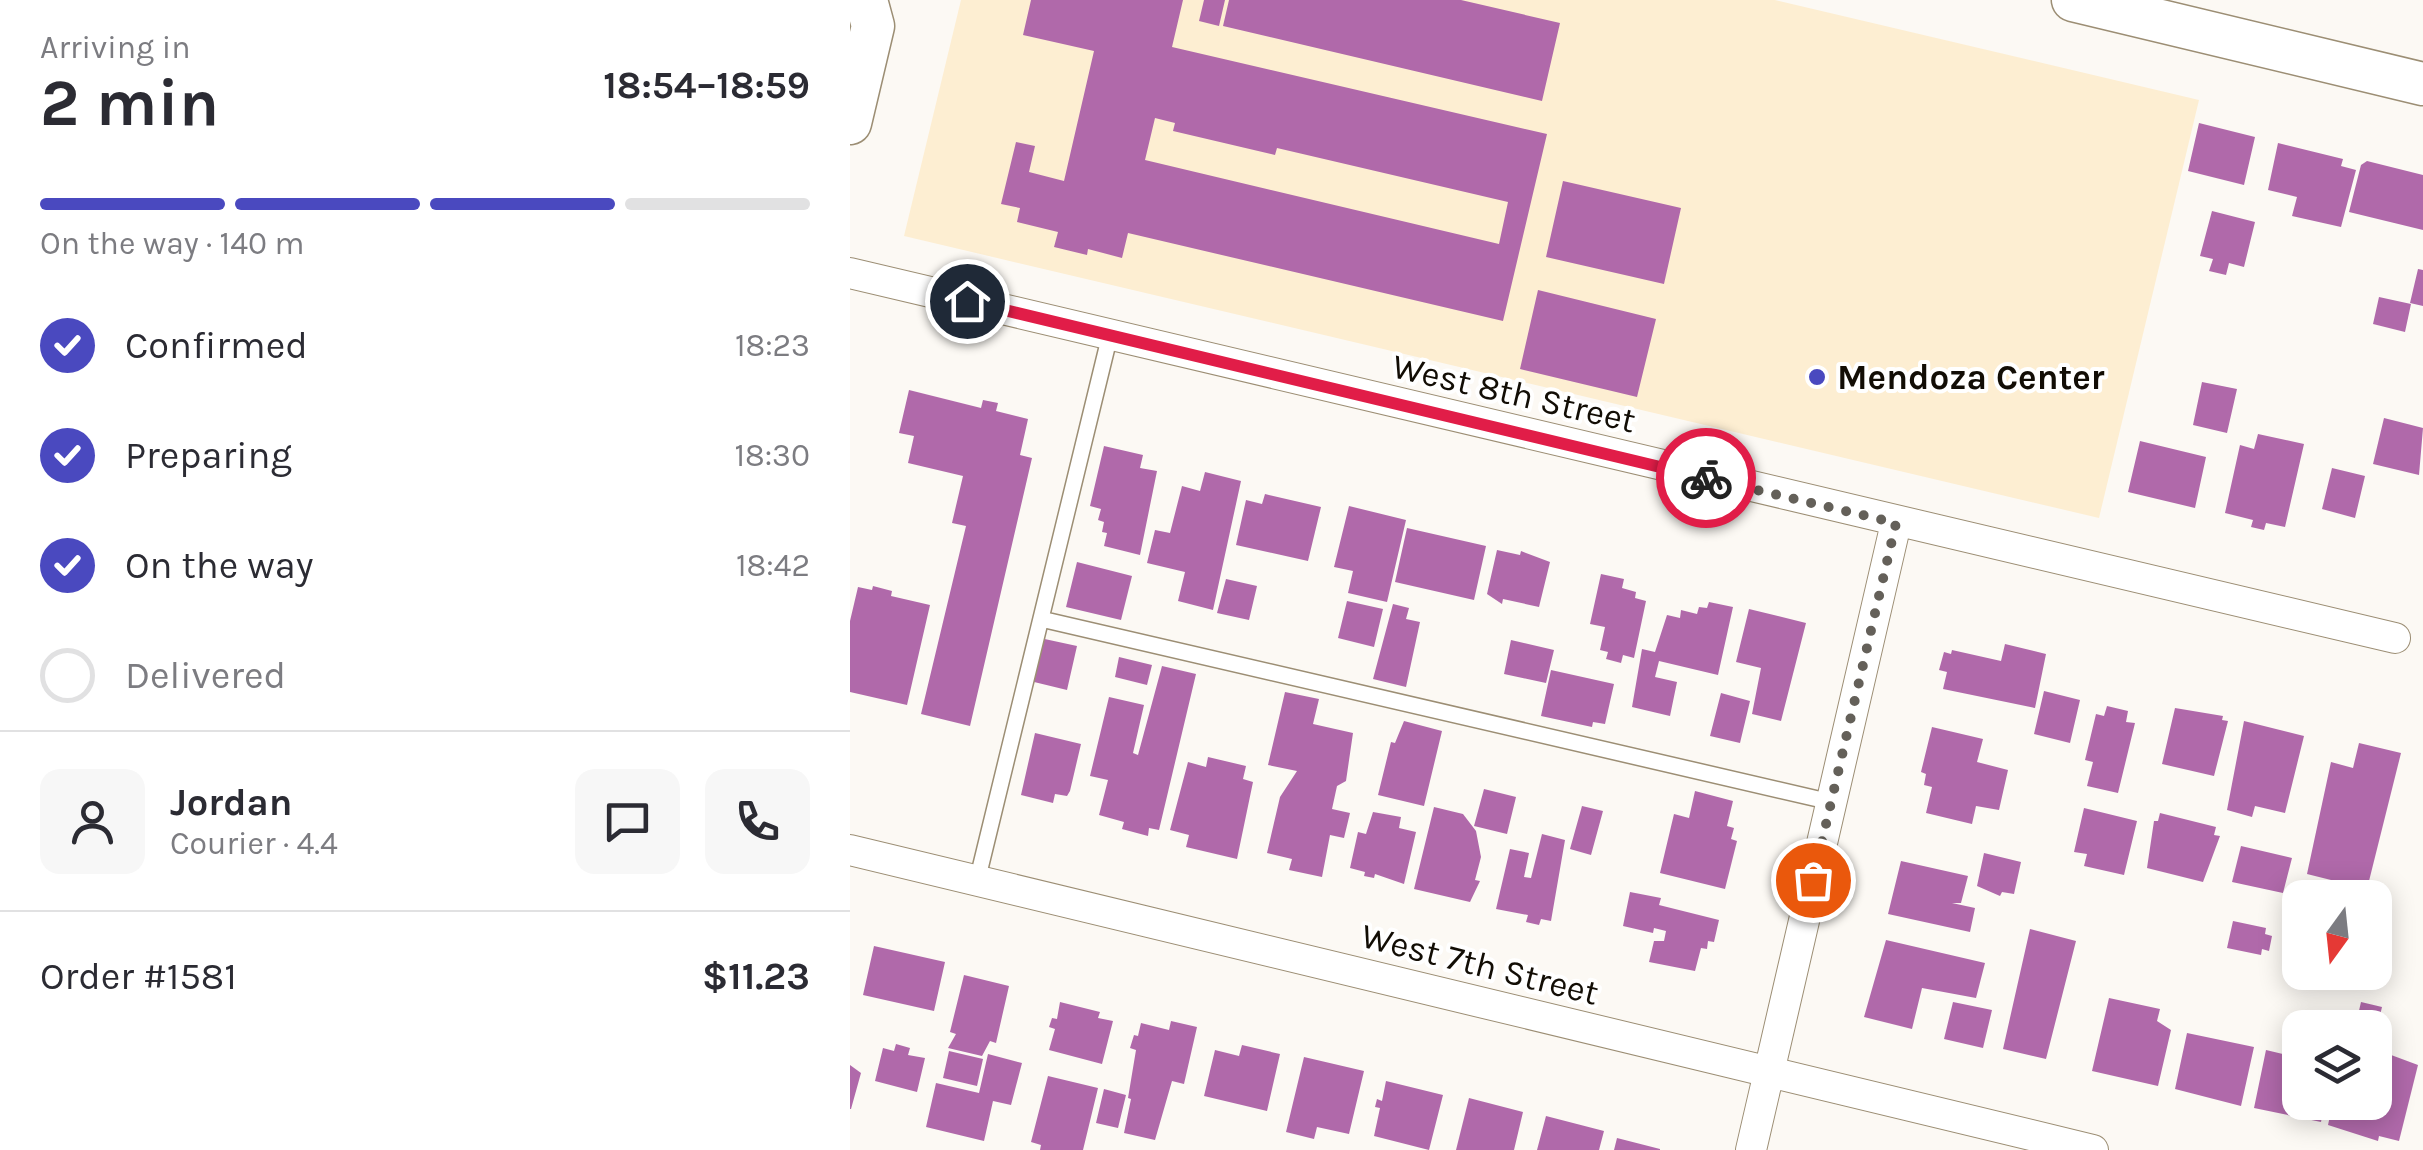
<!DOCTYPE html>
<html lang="en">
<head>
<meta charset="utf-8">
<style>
  :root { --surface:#fff; --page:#f7f7f7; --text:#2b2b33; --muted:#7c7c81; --line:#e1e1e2; --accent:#4a49bf }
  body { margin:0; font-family:Karla,sans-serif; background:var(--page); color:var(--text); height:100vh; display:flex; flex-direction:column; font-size:38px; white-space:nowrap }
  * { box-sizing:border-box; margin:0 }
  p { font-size:32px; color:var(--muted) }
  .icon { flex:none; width:55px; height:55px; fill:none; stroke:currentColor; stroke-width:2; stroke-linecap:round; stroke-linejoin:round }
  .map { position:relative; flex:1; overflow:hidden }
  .drawer { display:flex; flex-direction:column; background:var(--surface); width:850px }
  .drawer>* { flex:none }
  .needle { width:65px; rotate:195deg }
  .controls { position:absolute; left:1432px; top:880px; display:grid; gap:20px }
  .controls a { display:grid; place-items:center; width:110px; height:110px; border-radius:20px; background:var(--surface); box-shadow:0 5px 25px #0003; font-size:50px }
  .pin { position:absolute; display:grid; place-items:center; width:85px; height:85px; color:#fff; margin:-42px; border:5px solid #fff; border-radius:50%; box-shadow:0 2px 10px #0007 }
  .courier { position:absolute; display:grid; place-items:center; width:100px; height:100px; margin:-50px; border:8px solid #e11d48; border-radius:50%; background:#fff; color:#222; box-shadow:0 2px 12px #0007 }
  .summary em { font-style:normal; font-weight:700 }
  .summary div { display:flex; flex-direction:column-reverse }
  .summary { display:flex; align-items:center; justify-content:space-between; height:170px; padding:0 40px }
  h1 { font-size:65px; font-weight:700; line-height:75px }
  .bar { display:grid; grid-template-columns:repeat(4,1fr); gap:15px 10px; align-content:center; height:120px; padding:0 40px }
  .bar i { height:12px; border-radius:8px; background:var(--line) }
  .bar .on { background:var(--accent) }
  .bar p { grid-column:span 4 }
  .line { display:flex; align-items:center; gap:25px; padding:0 40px; border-top:2px solid var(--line) }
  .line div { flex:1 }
  .round { display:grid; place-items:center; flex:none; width:105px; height:105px; border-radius:20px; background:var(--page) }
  ol { padding:0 40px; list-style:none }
  li { display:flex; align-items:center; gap:30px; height:110px }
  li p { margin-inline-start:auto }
  li .icon { padding:10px; border-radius:50%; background:var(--accent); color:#fff; stroke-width:4 }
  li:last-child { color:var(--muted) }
  li i { width:55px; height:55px; border:5px solid var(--line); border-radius:50% }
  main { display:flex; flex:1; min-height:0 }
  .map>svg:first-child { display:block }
  .built { fill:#fdeed2 }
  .building { fill:#b069aa; fill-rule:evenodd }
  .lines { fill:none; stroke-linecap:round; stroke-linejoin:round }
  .lane-casing { stroke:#9c8e74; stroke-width:18 }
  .street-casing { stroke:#9c8e74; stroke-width:32 }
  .secondary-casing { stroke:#9c8e74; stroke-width:45 }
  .lane { stroke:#fff; stroke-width:15 }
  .street { stroke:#fff; stroke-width:30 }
  .secondary { stroke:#fff; stroke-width:42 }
  .done { stroke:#646059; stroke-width:10; stroke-dasharray:0 18 }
  .route { stroke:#e11d48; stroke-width:12 }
  .poi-dot { fill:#4a49bf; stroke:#fff; stroke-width:4 }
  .labels { text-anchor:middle; stroke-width:8; stroke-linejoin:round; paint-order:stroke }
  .poi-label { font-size:35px; font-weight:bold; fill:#120d05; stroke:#fff; text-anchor:start }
  .street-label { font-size:35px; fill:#120d05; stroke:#fff }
</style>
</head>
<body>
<main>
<section class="drawer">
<div class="summary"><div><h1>2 min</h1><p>Arriving in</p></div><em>18:54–18:59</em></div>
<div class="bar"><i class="on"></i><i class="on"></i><i class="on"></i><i></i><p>On the way · 140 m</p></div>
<ol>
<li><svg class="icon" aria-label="check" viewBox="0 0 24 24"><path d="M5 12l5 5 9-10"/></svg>Confirmed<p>18:23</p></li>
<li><svg class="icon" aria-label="check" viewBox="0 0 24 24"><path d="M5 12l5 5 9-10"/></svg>Preparing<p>18:30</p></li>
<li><svg class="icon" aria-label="check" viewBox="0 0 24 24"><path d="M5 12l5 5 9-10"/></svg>On the way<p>18:42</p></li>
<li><i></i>Delivered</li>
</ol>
<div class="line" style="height:180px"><a class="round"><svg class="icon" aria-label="person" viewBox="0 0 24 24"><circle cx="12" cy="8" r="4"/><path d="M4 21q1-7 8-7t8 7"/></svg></a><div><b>Jordan</b><p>Courier · 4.4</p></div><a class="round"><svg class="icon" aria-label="chat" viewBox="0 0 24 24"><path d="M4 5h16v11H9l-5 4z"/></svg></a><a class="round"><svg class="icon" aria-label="phone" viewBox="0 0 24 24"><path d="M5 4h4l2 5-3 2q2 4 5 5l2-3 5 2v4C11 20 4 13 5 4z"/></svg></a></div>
<div class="line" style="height:130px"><div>Order #1581</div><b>$11.23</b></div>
</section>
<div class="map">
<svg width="1573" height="1150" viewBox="0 0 1573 1150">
  <rect width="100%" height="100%" fill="#fcf9f4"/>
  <path class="built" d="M111,0H925L1349,100L1249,518L54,236Z"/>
  <path class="building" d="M181,0H333L322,47L697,134L653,321L278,233L272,258L238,249L237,255L204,247L208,232L167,222L170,208L151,204L166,142L185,146L179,172L214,181L244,51L173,35ZM305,118L325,123L323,131L425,155L427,148L658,202L649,244L295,160Z
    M354,0H375L369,26L349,21Z
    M379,0H611L710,23L692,101L373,26Z
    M1349,123L1405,137L1394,185L1338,171Z
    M1428,143L1493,159L1491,166L1506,170L1491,227L1442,216L1447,197L1418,190Z
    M1517,161L1573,175V230L1499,212L1511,165Z
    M713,181L831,208L814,284L696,257Z
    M1362,211L1405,222L1394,267L1379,263L1376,275L1359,271L1363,259L1350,256Z
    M1568,269L1573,270V306L1560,303Z
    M688,290L806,319L787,397L670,369Z
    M1529,297L1561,304L1555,332L1523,324Z
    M1352,382L1387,389L1377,433L1343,425Z
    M59,390L131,408L133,400L148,403L146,411L178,419L170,455L182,458L120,726L71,714L116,526L102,523L113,476L58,463L64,436L49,433Z
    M1534,418L1573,428L1569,475L1523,464Z
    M1408,434L1454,444L1435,527L1416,523L1414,530L1401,527L1403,520L1375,513L1390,445L1404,449Z
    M1290,441L1356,457L1345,508L1278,492Z
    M254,446L293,455L290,468L307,471L290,555L254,546L257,533L252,532L254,522L248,520L251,509L240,506Z
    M1482,468L1515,476L1505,518L1472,509Z
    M355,472L391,481L363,610L328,601L335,572L297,563L305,530L320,533L332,486L350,491Z
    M415,494L471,507L458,561L386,545L396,500L412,504Z
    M499,506L556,520L537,602L498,593L503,571L484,567Z
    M557,528L636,546L624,600L545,582Z
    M647,550L670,555L671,551L700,562L689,607L653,599L652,604L637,594Z
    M227,562L282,576L271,620L216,607Z
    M751,574L774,579L772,588L786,592L785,598L796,601L784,658L773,655L771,663L756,659L758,652L750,650L755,627L740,624Z
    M376,579L407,586L399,620L367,613Z
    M23,586L42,591L41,596L80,605L57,705L0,692V621L8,587L22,590Z
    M497,601L533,609L524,647L488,638Z
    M859,602L883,607L868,675L809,661L805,677L827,682L820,716L782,707L792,649L805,652L817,615L830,618L831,610L847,614L849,607L857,608Z
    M543,604L559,608L556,619L570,622L556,687L523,679Z
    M899,609L956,623L931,721L902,714L911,668L886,662Z
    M190,638L227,646L217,690L180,681Z
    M661,640L704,650L696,683L654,674Z
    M1155,644L1196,654L1185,708L1093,689L1097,672L1089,670L1094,652L1101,654L1102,650L1151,661Z
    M269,657L302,665L297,685L265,677Z
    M312,666L346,674L309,830L299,828L298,836L272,829L274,822L249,815L258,780L240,776L259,697L294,705L283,753L288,755Z
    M701,670L764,684L755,724L743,722L742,727L691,716Z
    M1194,691L1230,700L1220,743L1184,734Z
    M435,692L469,699L463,724L503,733L496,781L487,786L482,809L500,813L494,838L480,835L472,877L439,870L442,859L417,853L430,797L447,771L418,765Z
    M871,693L900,701L890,743L860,736Z
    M1257,706L1278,711L1276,722L1285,723L1268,793L1237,786L1243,762L1235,760L1246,714L1254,716Z
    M1325,708L1373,716L1372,720L1378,721L1364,776L1312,764Z
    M554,721L592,731L574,806L528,795L541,742L545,743Z
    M1394,721L1454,736L1435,813L1405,806L1402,817L1377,810Z
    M1082,727L1133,739L1127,762L1158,770L1149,810L1126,806L1122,824L1076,813L1082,787L1074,785L1076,774L1071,772Z
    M185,733L231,744L220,791L217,796L205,794L203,803L171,795Z
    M1509,743L1551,753L1517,889L1457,874L1481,762L1503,768Z
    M358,757L396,766L393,779L403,782L387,859L336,847L339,835L320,830L338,762L356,767Z
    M634,789L666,797L657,834L624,826Z
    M845,791L883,801L877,826L884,828L881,839L887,841L875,889L810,873L824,814L839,818Z
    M732,806L753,811L741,855L720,849Z
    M584,807L613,814L626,831L631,857L625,880L630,881L620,902L564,889Z
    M1234,808L1287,821L1274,875L1234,866L1237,854L1224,852Z
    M523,812L551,817L549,828L566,832L554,884L525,874L524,878L514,876L515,872L500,868L508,832L516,834Z
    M1310,813L1366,827L1364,835L1370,836L1353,882L1297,868L1304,821H1308Z
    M692,834L715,840L701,921L691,919L689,925L676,922L678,915L646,909L660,849L679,853L674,877L681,878Z
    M1391,846L1442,858L1433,893L1382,882Z
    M1134,853L1171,862L1164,894L1152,892L1150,896L1127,886Z
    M1051,861L1118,876L1111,903H1102L1125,908L1120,932L1038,914Z
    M780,892L811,898L809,905L869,920L864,942L858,941L857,949L851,948L845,971L799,962L804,941H814L816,931L804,928L803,933L773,926Z
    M1383,921L1416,928L1415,934L1422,936L1419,951L1412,949L1411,955L1377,948Z
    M1180,929L1226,941L1196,1059L1153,1049Z
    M1036,940L1135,963L1126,998L1072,988L1062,1029L1014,1017Z
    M24,946L95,962L84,1011L13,995Z
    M114,975L159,986L146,1043L140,1041L132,1056L98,1048L106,1034L100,1032Z
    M1259,998L1310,1009L1307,1021L1321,1030L1308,1086L1242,1071Z
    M210,1002L250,1012L248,1018L263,1021L252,1064L199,1050L205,1029L199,1027L202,1018L207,1019Z
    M1103,1002L1142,1010L1133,1048L1094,1039Z
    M1511,1002L1532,1007L1527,1028H1505Z
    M321,1021L347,1027L334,1084L322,1081L305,1140L274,1133L281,1099L278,1098L286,1050L280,1048L284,1035L288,1036L291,1023L319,1030Z
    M1337,1033L1404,1047L1391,1106L1325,1089Z
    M46,1044L60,1048L58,1055L75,1058L67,1092L25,1081L33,1048L44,1051Z
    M392,1045L430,1054L417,1111L354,1096L365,1050L389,1056Z
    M1525,1049L1568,1065L1549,1141L1529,1136L1528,1141L1478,1125L1483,1102H1525Z
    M1416,1050L1450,1058V1102H1475L1471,1122L1404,1108Z
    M99,1051L133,1059L127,1086L93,1078Z
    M138,1054L172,1063L161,1105L143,1101L134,1141L76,1127L86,1083L129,1093Z
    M454,1057L514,1071L499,1134L467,1127L464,1139L436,1132Z
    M0,1065L11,1073L1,1109H0Z
    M198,1076L248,1088L233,1150H190L191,1145L181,1142Z
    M536,1081L593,1095L579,1150L524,1136L530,1108L525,1107L527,1099L532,1101Z
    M254,1089L276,1095L268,1128L246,1123Z
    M619,1098L673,1112L664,1150H606Z
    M696,1116L754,1131L749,1150H687Z
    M767,1138L810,1149V1150H764Z"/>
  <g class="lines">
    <defs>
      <path id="lane" d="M191,619L981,802
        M127,881L260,335"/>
      <path id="street" d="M0,273L1545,638
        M0,850L1243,1150
        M901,1150L1046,523"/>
      <path id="secondary" d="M1223,0L1573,84
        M0,123L23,26L16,0"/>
    </defs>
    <use href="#lane" class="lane-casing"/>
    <use href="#street" class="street-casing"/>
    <use href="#secondary" class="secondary-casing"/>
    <use href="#lane" class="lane"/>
    <use href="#street" class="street"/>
    <use href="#secondary" class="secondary"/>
  </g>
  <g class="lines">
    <path class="done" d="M856,478L1046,523L963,880"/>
    <path class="route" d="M117,301L856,478"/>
  </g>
  <circle class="poi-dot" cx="967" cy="377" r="10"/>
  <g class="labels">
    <g class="poi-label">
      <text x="987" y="389">Mendoza Center</text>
    </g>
    <g class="street-label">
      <text transform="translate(664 393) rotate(13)" y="12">West 8th Street</text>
      <text transform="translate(630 964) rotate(14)" y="12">West 7th Street</text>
    </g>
  </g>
</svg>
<div class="controls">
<a><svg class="needle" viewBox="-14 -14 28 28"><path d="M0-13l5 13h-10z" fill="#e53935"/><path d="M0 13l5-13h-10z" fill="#7c7c81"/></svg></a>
<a><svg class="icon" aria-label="layers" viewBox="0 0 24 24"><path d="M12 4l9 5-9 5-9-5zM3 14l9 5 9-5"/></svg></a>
</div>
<div class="pin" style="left:963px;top:880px;background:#ea580c"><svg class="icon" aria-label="bag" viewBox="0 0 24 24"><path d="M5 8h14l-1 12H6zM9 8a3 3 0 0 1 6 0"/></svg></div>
<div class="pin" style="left:117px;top:301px;background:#1f2937"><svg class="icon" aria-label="home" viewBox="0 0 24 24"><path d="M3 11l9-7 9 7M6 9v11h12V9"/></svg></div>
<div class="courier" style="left:856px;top:478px"><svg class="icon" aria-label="bike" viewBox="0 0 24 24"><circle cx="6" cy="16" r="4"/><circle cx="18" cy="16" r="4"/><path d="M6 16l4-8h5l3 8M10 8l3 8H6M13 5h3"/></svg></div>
</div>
</main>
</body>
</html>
